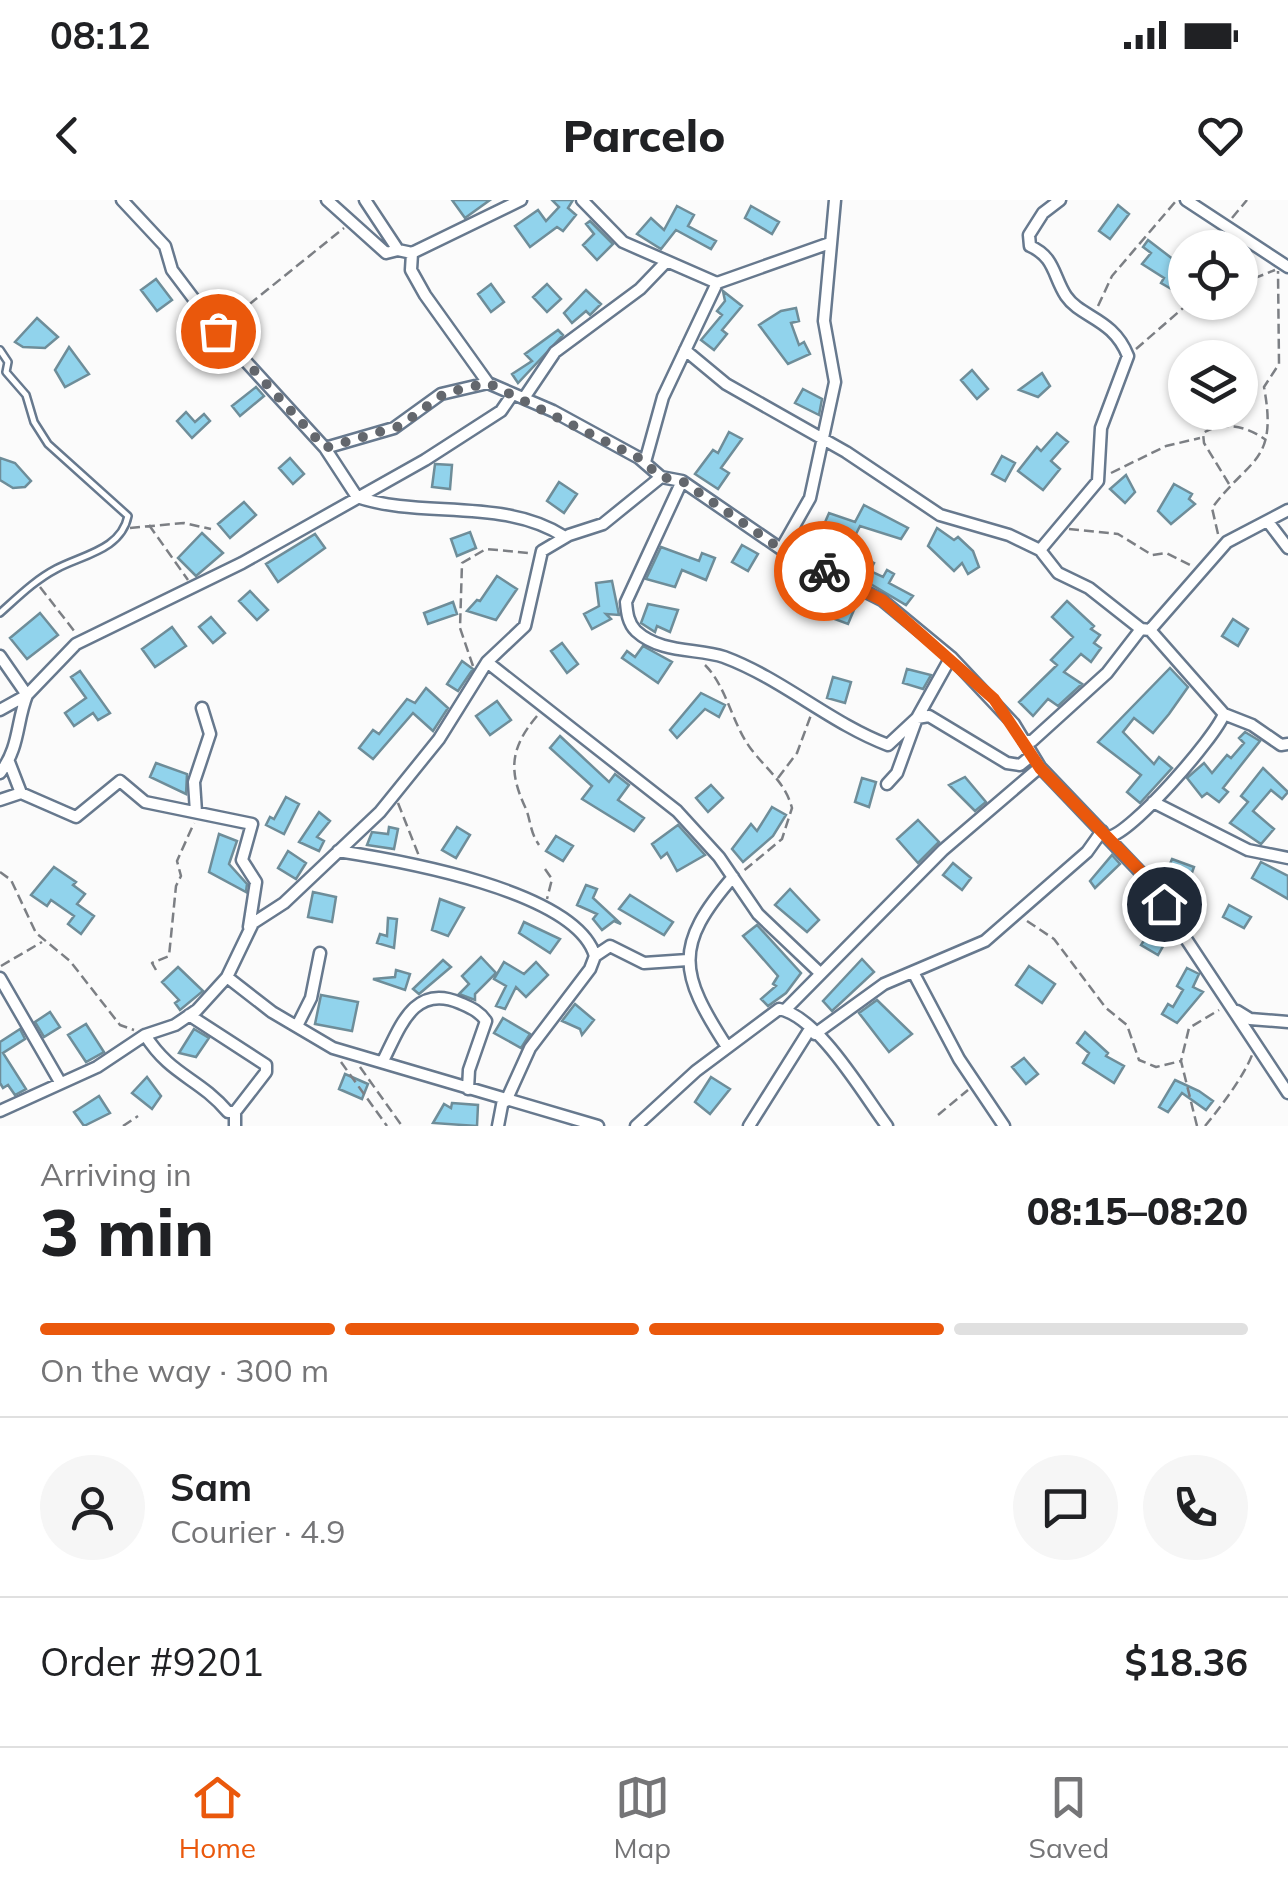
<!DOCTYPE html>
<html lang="en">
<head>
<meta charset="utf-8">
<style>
  :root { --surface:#fff; --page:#f6f6f6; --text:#202124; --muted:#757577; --line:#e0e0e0; --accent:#ea580c }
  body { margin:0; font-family:Mulish,sans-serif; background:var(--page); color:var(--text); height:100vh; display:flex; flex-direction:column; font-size:38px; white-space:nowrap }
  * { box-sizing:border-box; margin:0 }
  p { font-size:32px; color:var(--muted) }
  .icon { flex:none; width:55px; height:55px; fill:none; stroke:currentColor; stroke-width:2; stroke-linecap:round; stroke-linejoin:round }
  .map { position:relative; height:926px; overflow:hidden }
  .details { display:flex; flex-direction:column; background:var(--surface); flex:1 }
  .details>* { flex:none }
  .buttons { position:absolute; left:1168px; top:30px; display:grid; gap:20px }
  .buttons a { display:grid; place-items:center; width:90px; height:90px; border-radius:50%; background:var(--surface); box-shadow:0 2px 8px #0004; font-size:50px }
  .pin { position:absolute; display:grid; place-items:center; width:85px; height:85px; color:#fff; margin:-42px; border:5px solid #fff; border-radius:50%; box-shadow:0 2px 10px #0007 }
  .courier { position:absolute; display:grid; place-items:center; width:100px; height:100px; margin:-50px; border:8px solid #ea580c; border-radius:50%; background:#fff; color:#222; box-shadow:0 2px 12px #0007 }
  .summary em { font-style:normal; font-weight:800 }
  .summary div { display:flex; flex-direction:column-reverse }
  .summary { display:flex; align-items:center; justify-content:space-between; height:170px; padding:0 40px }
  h1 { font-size:65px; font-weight:800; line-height:75px }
  .bar { display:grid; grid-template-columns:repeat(4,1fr); gap:15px 10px; align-content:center; height:120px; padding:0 40px }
  .bar i { height:12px; border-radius:8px; background:var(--line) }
  .bar .on { background:var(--accent) }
  .bar p { grid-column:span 4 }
  .line { display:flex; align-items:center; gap:25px; padding:0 40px; border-top:2px solid var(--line) }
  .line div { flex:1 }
  .round { display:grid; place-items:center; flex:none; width:105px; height:105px; border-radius:52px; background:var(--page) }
  .status { display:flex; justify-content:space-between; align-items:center; height:70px; padding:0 50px; background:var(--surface); direction:ltr }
  .status svg { height:28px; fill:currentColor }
  header { display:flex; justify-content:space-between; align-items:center; height:130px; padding:0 40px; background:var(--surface); font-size:45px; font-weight:800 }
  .tabs { display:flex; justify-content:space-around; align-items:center; height:140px; border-top:2px solid var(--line); background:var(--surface); font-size:28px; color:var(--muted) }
  .tabs a { display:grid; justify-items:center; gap:5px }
  .tabs .on { color:var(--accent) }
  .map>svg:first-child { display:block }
  .building { fill:#91d3ec; stroke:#6e8d99; stroke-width:2.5 }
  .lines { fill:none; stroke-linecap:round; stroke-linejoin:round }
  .service-casing { stroke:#67798e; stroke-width:10 }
  .minor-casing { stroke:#67798e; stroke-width:15 }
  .path { stroke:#7c7f84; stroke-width:2.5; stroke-dasharray:10 5; stroke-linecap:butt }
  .service { stroke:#fff; stroke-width:5 }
  .minor { stroke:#fff; stroke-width:10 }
  .done { stroke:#63676d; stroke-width:10; stroke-dasharray:0 18 }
  .route { stroke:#ea580c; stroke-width:12 }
</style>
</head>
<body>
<div class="status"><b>08:12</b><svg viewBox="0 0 49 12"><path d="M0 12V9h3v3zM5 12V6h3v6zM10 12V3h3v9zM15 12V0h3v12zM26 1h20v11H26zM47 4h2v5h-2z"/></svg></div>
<header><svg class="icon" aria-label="back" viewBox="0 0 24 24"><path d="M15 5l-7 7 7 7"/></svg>Parcelo<svg class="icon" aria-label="heart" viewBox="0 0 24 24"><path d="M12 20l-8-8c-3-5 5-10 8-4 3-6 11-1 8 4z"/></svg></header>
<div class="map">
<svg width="1288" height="926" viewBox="0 0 1288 926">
  <rect width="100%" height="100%" fill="#fbfbfb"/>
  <path class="building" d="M452,0H490L465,18Z
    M552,0H573L568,8L576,15L563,31L557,27L530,47L515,26L538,10L546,21L559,7Z
    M1118,5L1129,14L1110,39L1099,31Z
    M677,6L694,15L688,26L716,41L711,49L676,30L661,49L637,34L651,18L664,30Z
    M751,6L779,22L772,34L745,18Z
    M590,21L613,44L597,60L583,45L594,34L586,24Z
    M1148,40L1178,63L1185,56V75L1173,90L1161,83L1164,78L1142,64L1151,53L1143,47Z
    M156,79L172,100L157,111L141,90Z
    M491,84L504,102L491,112L478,94Z
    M547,84L561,99L547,112L533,97Z
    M586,90L601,104L590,115L586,111L572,123L564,113Z
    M723,91L742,106L722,130L727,134L714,150L701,140L722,115L717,111L725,101Z
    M796,108L799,121L791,123L799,145L804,142L810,154L788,164L759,125L781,111Z
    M37,118L58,137L45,148L23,147L15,142Z
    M558,130L563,135L518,183L512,174L532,161L525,154Z
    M69,147L89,174L65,187L55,170Z
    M972,170L988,189L977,199L961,180Z
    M1042,173L1050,186L1038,197L1019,190Z
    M256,187L264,196L240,216L232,206Z
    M803,189L822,199L819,215L795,203Z
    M186,212L195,222L204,214L210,221L192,238L177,221Z
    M729,232L742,239L721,268L729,273L718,289L695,274L713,250L718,253Z
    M1057,233L1068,242L1051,261L1060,269L1043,290L1018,271L1037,247L1041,251Z
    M1002,256L1015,263L1005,281L992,274Z
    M0,258L15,263L31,281L25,287L13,288L0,280Z
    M290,258L304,274L293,284L279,268Z
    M435,264L452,265L450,289L432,287Z
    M1126,275L1135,292L1125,303L1110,289Z
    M559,282L577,294L564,313L547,301Z
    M1174,284L1192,294L1189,299L1195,304L1171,324L1158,311Z
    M244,302L256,315L230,338L218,324Z
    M864,305L908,328L901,339L860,326L850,346L819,336L829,313L855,322Z
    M937,328L954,340L958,337L973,351L979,367L968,374L962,363L954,371L928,346Z
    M470,332L476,348L457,356L451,339Z
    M202,333L223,353L196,376L178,358Z
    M315,334L325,348L278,382L266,364Z
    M742,345L758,354L748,371L732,362Z
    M661,347L699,361L702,353L715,358L706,380L682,370L675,387L646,379Z
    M849,352L862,358L858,365L864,367L868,360L874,363L870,371L883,377L887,370L894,374L889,383L913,396L906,405L842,367Z
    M497,376L517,389L496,420L467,411L477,400L480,401Z
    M824,380L859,398L848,424L832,418L836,409L815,398Z
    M612,381L619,415L606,414L611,419L592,429L584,414L599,406L596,383Z
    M250,391L268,410L257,420L239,401Z
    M1067,401L1094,426L1091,429L1100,435L1094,443L1101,448L1091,462L1081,454L1064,472L1082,484L1058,506L1048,499L1033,516L1019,502L1057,465L1051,460L1073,437L1052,417Z
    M453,402L457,414L428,424L424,413Z
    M648,404L678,410L670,432L657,426L655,432L641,423Z
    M40,413L58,435L27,459L10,438Z
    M211,417L225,433L213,443L199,427Z
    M1233,419L1248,429L1238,446L1222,436Z
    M172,427L186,446L155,467L142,449Z
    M562,443L578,464L567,473L551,451Z
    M643,446L672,462L658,483L622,458L627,451L635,457Z
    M462,461L473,469L458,491L447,484Z
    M1170,468L1188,487L1169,514L1153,533L1134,518L1123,532L1154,564L1159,557L1172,568L1140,603L1127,592L1141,575L1098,542Z
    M907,469L931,475L923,489L903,483Z
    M80,471L110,513L98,520L93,513L74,526L65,513L86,498L71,477Z
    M833,477L851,482L845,503L827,498Z
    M426,488L448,508L433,531L413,513L373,559L359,548L373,530L379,534L407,499L415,503Z
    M701,493L725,505L719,517L705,509L677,538L670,530Z
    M497,501L511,520L490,535L476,516Z
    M1245,532L1260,541L1223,588L1228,592L1219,602L1207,593L1202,597L1187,578L1204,563L1212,573L1227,555L1231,558L1244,543L1239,538Z
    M560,536L609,582L615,574L629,585L618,600L644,618L634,631L582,599L592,586L550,548Z
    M156,563L187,574L186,594L150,577Z
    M1263,568L1288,592L1282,599L1271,590L1253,611L1274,629L1261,644L1230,623L1248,602L1241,596Z
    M965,577L986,602L975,611L949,585Z
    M862,578L876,582L869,607L855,602Z
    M711,585L723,598L708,612L696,598Z
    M286,597L299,604L284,634L266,625L270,617L274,619Z
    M772,607L786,615L773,636L743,662L732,649L751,624L757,631Z
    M319,612L330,621L317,637L324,641L319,651L299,642Z
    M918,620L939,642L918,663L897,639Z
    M678,625L705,655L677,671L667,653L661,658L652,644Z
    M389,627L398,629L394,649L367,645L372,632L388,634Z
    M457,627L470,635L456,658L442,650Z
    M219,634L237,641L229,664L247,684L246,692L209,672Z
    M556,636L573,646L563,661L546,651Z
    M288,651L306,663L296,679L278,668Z
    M1112,655L1120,664L1095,688L1090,681Z
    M1172,659L1194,667L1188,684L1165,676Z
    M1261,662L1288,676V699L1252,678Z
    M953,663L971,678L962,690L943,675Z
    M54,667L76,682L73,685L85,694L77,704L94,716L81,734L68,724L74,716L51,700L47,706L31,695Z
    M586,685L597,689L593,698L621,724L614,721L602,730L593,719L597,714L577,705Z
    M790,689L819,720L807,732L775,705Z
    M313,692L336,697L332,722L308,717Z
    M630,695L673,722L664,735L619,709Z
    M440,699L464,708L448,736L432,730Z
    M1229,705L1251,717L1244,728L1223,717Z
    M388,718L397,719L394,748L377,743L380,734L387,736Z
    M524,722L560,739L550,753L519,733Z
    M757,725L801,773L786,793L768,806L761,799L776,786L773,784L778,776L743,736Z
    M1154,725L1170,734L1158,755L1141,745Z
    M481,757L496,773L475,794V800L459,794L469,784L462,776Z
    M862,759L874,772L832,811L823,801Z
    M443,760L451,767L419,794L413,789Z
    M504,762L524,774L536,762L548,775L526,797L516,787L505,809L496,806L506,786L494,779Z
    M1029,766L1055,784L1042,803L1016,785Z
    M178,767L203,791L180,810L175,803L179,800L162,782Z
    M1187,768L1199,774L1193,787L1203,792L1177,823L1162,814L1168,804L1173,807L1183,790L1177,786Z
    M396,770L410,774L405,790L373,779L395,777Z
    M321,795L358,802L352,831L315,824Z
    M877,800L912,834L889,852L859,813Z
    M575,804L594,820L582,835L580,829L562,821Z
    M50,812L60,827L44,837L35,822Z
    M503,818L530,834L521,848L494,833Z
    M86,824L104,852L86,862L68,835Z
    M20,829L25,839L3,853L26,889L15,895L8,885L3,888L0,883V842Z
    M194,829L209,838L196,857L179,853Z
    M1085,832L1108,853L1106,856L1124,866L1114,883L1083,863L1089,853L1077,843Z
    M1024,858L1038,874L1026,884L1012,867Z
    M345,874L368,884L362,899L339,889Z
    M147,877L161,896L152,909L132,893Z
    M711,877L730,889L710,914L695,902Z
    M1175,880L1199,891L1213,901L1206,910L1182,893L1168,912L1159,907Z
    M99,896L110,913L84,926L74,912Z
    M452,903L478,905L477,926L433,923L444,904L451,908Z"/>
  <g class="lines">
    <defs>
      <path id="service" d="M0,150L8,162L6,172L26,195L34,222L48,244L128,316C121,350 82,355 56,369C35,380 18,397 0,413"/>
      <path id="minor" d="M122,0L165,46L172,70L218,131L325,248L357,297C422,319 503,297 565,337
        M327,0L386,53L398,50
        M365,0L398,50L412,53L411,70L425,95L488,183L553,211L639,258L661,277L682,281L781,349L882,400L951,457L1014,524L1040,567L1145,677L1288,893
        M582,0L623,42L717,83L830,43
        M1186,0L1288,67
        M412,53L521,0
        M685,150L726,184L846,252L940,315L1009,335L1040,350L1058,373L1089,388L1141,429L1150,430L1224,514L1252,525L1281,545L1288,544
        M524,198L555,152L640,89L665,63
        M325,248L394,228L441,194L488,183
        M645,262L663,197L717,83
        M682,281L626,402C627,413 628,423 636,431C661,454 698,448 724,457C783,479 830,523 888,545L917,518L951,457
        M1269,323L1288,348
        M781,349L810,298L835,182L824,121L835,0
        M1040,350L1098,281L1101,228L1128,156C1113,118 1081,118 1066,96C1053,76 1055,57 1030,46L1029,35L1043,13L1060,0
        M1150,430L1227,342L1288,310
        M0,456L27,495C16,523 20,547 0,573
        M487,462L677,611L719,657L758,714L820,773
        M0,510L27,495L76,444L242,363L425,260L501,211L512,195
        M1024,541H1032L1107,473L1141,429
        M9,562L21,593
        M887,584L897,573L917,518L929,516L1007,563L1020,565L1031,556
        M0,600L21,593L76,617L120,581L145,602L252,624L242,660L256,682L249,727
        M1153,602L1248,650L1288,658
        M196,612L194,582L210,534L202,508
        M1108,637C1130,635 1215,538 1224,514
        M338,651C396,660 576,690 595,756L590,769L530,848L506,901
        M595,756L610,746L644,763L688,760
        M913,772L959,859L1004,926
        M227,777L272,812L333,848L598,926
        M0,778L60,882
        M785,810L943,650L1040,567
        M1237,811L1250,819L1288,822
        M189,815L266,865V872L235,912
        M297,826L311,798L320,753
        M815,834L884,784L985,741L1087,652L1102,631
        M145,835C171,876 198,877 228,912H235V926
        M727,847C679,773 673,746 733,677
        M383,861C400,827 414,783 460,803C471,808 479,811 486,821L469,870L468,889
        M0,911L97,867L145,835L175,825L197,810L227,777L253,723L284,703L380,612L439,539L487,462L525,426L542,351L569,335L603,324L661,277
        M498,926L503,900
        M636,926L696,871L779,809C819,817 863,894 887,926
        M749,926L810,829"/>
    </defs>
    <use href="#service" class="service-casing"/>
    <use href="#minor" class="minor-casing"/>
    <path class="path" d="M1232,18L1247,0
      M1240,84L1275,70
      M1098,106L1112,76L1176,1
      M226,123L344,28
      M1136,149L1190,102
      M1111,273L1166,246L1200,238
      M1229,284L1204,243L1203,233C1224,220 1248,227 1266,240
      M149,325L188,380
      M130,328L184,323L211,329
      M1069,329L1118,334L1152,355L1166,353L1190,365
      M1218,334L1212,308C1250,257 1278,263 1264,187L1279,164L1278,71
      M40,387L75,432
      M705,465C727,487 732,524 751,549C767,570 785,582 792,608L782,639L741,673
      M473,466L460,428L462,363L486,349L529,353
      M537,516C510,548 508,571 526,609C531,622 530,632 539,645
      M778,578L797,553L811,515
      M398,603L419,656
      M545,669L552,679L547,699
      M0,672L11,680L36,733L70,761L120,825L134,830
      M1027,721L1054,739L1106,808L1127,825L1139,860L1156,867L1181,861
      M1,766L42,742
      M156,770L152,763L169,756L176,686L181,676L177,661L194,623
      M341,862L387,926
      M360,867L402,926
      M938,915L968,890
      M123,926L138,916
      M1197,926L1181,861L1189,828L1219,810
      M1205,926C1220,908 1244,876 1252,855"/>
    <use href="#service" class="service"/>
    <use href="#minor" class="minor"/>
  </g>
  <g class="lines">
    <path class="done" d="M218,131L325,248L400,226L445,193L488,183L639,258L661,277L682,281L781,349L824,371"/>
    <path class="route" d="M824,371L882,400L994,499L1040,568L1145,676L1164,704"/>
  </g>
</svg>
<div class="buttons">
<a><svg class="icon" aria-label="locate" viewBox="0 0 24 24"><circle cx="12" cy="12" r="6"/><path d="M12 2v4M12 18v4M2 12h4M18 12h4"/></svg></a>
<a><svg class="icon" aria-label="layers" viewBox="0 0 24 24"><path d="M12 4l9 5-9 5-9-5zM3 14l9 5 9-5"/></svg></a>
</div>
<div class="pin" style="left:218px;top:131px;background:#ea580c"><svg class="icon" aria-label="bag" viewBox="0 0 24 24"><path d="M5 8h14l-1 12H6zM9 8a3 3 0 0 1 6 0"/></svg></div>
<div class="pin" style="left:1164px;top:704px;background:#1f2937"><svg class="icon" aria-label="home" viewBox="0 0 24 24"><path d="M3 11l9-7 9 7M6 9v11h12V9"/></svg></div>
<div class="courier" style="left:824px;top:371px"><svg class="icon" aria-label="bike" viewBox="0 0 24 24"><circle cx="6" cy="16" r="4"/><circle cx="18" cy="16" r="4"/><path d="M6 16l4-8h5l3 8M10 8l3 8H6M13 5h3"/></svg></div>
</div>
<section class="details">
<div class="summary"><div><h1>3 min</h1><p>Arriving in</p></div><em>08:15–08:20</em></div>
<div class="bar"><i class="on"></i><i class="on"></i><i class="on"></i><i></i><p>On the way · 300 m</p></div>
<div class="line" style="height:180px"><a class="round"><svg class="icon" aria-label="person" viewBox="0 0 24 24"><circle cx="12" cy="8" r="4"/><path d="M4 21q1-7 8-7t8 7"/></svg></a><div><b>Sam</b><p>Courier · 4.9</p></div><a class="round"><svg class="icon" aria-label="chat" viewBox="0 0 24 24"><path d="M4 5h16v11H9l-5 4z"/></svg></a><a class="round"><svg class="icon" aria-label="phone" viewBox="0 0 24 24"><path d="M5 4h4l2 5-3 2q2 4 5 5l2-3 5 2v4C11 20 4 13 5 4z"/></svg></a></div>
<div class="line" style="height:130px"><div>Order #9201</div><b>$18.36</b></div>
</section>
<nav class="tabs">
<a class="on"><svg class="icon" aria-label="home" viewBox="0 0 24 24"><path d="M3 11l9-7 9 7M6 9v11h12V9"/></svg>Home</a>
<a><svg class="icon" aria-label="map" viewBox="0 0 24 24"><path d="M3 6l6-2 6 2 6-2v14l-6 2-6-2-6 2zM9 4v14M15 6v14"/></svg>Map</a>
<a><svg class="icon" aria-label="saved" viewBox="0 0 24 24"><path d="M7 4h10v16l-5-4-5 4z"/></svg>Saved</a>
</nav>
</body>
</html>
